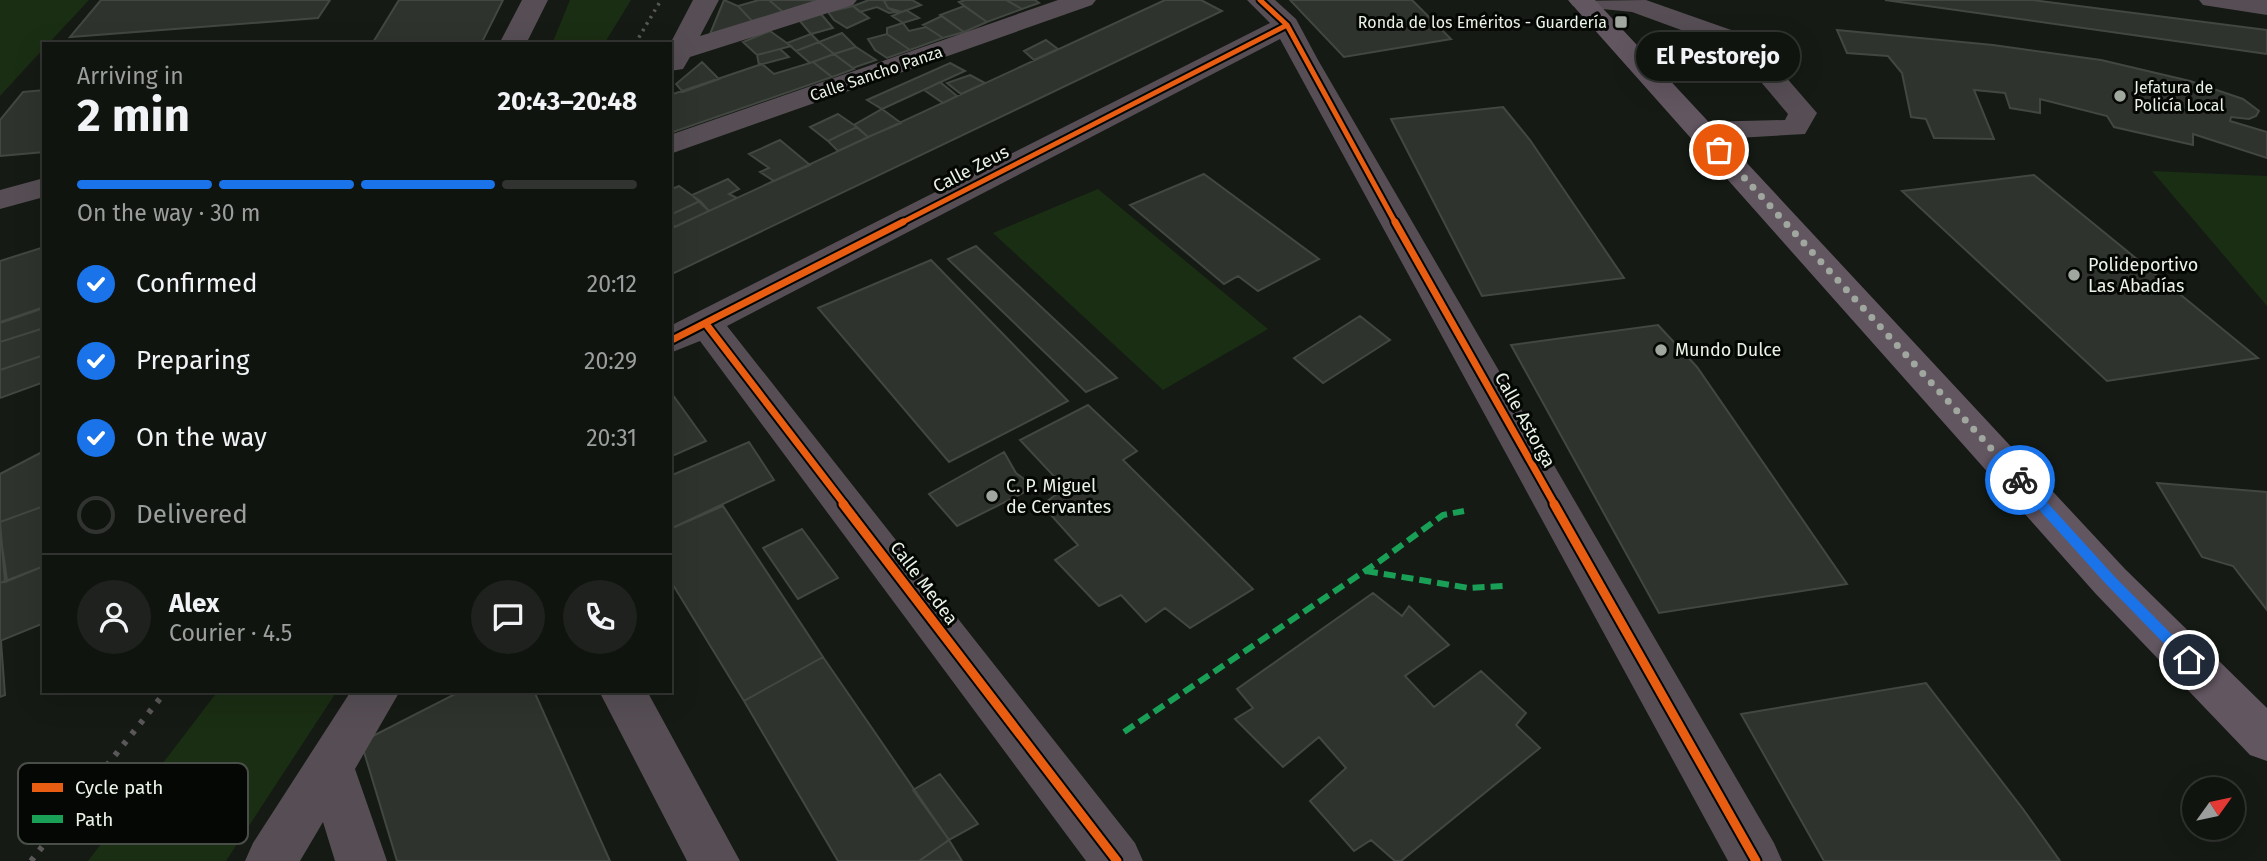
<!DOCTYPE html>
<html lang="en">
<head>
<meta charset="utf-8">
<style>
  :root { --surface:#10140f; --page:#1e211d; --text:#f1f3f6; --muted:#9c9e9e; --line:#30332f; --accent:#1a73e8 }
  body { margin:0; font-family:"Fira Sans",sans-serif; background:var(--page); color:var(--text); height:100vh; display:flex; flex-direction:column; font-size:26px; white-space:nowrap }
  * { box-sizing:border-box; margin:0 }
  p { font-size:23px; color:var(--muted) }
  .icon { flex:none; width:38px; height:38px; fill:none; stroke:currentColor; stroke-width:2; stroke-linecap:round; stroke-linejoin:round }
  .map { position:relative; flex:1; overflow:hidden }
  .details { position:absolute; left:42px; top:42px; width:630px; height:651px; display:flex; flex-direction:column; background:var(--surface); border-radius:0px; box-shadow:0 7px 28px #0002,0 0 0 2px var(--line) }
  .details>* { flex:none }
  .needle { width:46px; rotate:57deg }
  .tools { position:absolute; left:2182px; top:777px; display:grid; gap:14px }
  .tools a { display:grid; place-items:center; width:63px; height:63px; border-radius:50%; background:var(--surface); box-shadow:0 7px 28px #0002,0 0 0 2px var(--line); font-size:35px }
  .pin { position:absolute; display:grid; place-items:center; width:60px; height:60px; color:#fff; margin:-30px; border:4px solid #fff; border-radius:50%; box-shadow:0 2px 7px #0007 }
  .courier { position:absolute; display:grid; place-items:center; width:70px; height:70px; margin:-35px; border:5px solid #1a73e8; border-radius:50%; background:#fff; color:#222; box-shadow:0 2px 9px #0007 }
  .bubble { position:absolute; height:49px; border-radius:24px; background:var(--surface); box-shadow:0 7px 28px #0002,0 0 0 2px var(--line); font-size:23px; font-weight:700; line-height:49px; text-align:center }
  .overview em { font-style:normal; font-weight:700 }
  .overview div { display:flex; flex-direction:column-reverse }
  .overview { display:flex; align-items:center; justify-content:space-between; height:119px; padding:0 35px }
  h1 { font-size:46px; font-weight:700; line-height:52px }
  .bar { display:grid; grid-template-columns:repeat(4,1fr); gap:10px 7px; align-content:center; height:84px; padding:0 35px }
  .bar i { height:9px; border-radius:5px; background:var(--line) }
  .bar .current { background:var(--accent) }
  .bar p { grid-column:span 4 }
  .line { display:flex; align-items:center; gap:18px; padding:0 35px; border-top:2px solid var(--line) }
  .line div { flex:1 }
  .round { display:grid; place-items:center; flex:none; width:74px; height:74px; border-radius:37px; background:var(--page) }
  ol { padding:0 35px; list-style:none }
  li { display:flex; align-items:center; gap:21px; height:77px }
  li p { margin-inline-start:auto }
  li .icon { padding:7px; border-radius:50%; background:var(--accent); color:#fff; stroke-width:4 }
  li:last-child { color:var(--muted) }
  li i { width:38px; height:38px; border:4px solid var(--line); border-radius:50% }
  .map>svg:first-child { display:block }
  .green { fill:#1a2e13 }
  .building { fill:#2f332d; stroke:#424741; stroke-width:2 }
  .lines { fill:none; stroke-linecap:round; stroke-linejoin:round }
  .minor { fill:#564e54; fill-rule:evenodd }
  .major { fill:#625660; fill-rule:evenodd }
  .rail-far1 { stroke:#5a5759; stroke-width:3.5; stroke-dasharray:2.5 5; stroke-linecap:butt }
  .rail { stroke:#5a5759; stroke-width:6; stroke-dasharray:4.5 9; stroke-linecap:butt }
  .quiet { stroke:#1a9f57; stroke-width:6; stroke-dasharray:12 6; stroke-linecap:butt }
  .cycleway-far2-casing { stroke:#040703; stroke-width:9 }
  .cycleway-far1-casing { stroke:#040703; stroke-width:11 }
  .cycleway-casing { stroke:#040703; stroke-width:13 }
  .cycleway-far2 { stroke:#e95d12; stroke-width:5 }
  .cycleway-far1 { stroke:#e95d12; stroke-width:7 }
  .cycleway { stroke:#e95d12; stroke-width:9 }
  .route { fill:#1a73e8 }
  .done { stroke:#a0a79e; stroke-width:7; stroke-dasharray:0 12.6 }
  .poi-dot { fill:#a0a79e; stroke:#040703; stroke-width:2.5 }
  .labels { text-anchor:middle; stroke-width:6; stroke-linejoin:round; paint-order:stroke }
  .far-poi-label { font-size:16px; fill:#ebf3e8; stroke:#040703; text-anchor:end }
  .far-street-label { font-size:16px; fill:#ebf3e8; stroke:#040703 }
  .street-label { font-size:18px; fill:#ebf3e8; stroke:#040703 }
  .poi-label { font-size:18px; fill:#ebf3e8; stroke:#040703; text-anchor:start }
  .key { fill:#040703; stroke:#494e48; stroke-width:2 }
  .key-label { font-size:19px; fill:#ebf3e8 }
</style>
</head>
<body>
<div class="map">
<svg width="2267" height="861" viewBox="0 0 2267 861">
  <rect width="100%" height="100%" fill="#151a14"/>
  <path class="green" d="M0,0H89L48,44H44V48L0,96Z
    M570,0H631L604,44H552Z
    M2152,171L2267,176V306Z
    M1098,189L1268,329L1163,390L993,233Z
    M218,691H337L226,861H88Z"/>
  <path class="building" d="M101,0H330L318,18L70,37Z
    M399,0H503L481,44H372Z
    M724,0L738,6L753,22L710,34Z
    M759,0H769L783,12L753,22L738,6Z
    M769,0H819L783,12Z
    M869,0H888L884,1L888,8L896,12L889,13L877,7L860,12L853,6Z
    M888,0H912L921,5L902,12L888,8L884,1Z
    M965,0H1006L1022,9L987,22L959,2Z
    M1006,0H1035L1039,3L1022,9Z
    M1165,0H1201L1222,11L670,275V229Z
    M1290,0H1412L1451,39L1344,57Z
    M1885,0H2032L2267,30V54Z
    M853,6L869,18L847,28L834,20L828,12Z
    M964,6L987,22L964,32L940,15Z
    M906,10L919,18L903,23L892,16Z
    M821,14L833,28L811,34L799,20Z
    M942,16L964,32L943,38L923,25Z
    M903,23L909,31L926,27L943,38L910,50L887,34V28Z
    M1837,30L1993,45L2101,60L2190,81L2243,99L2259,111L2256,116L2249,119L2231,117L2230,121L2267,132V158L2193,134V145L2114,127L2107,116L2040,99V113L2010,108L2005,93L1974,90L1994,139L1934,138L1926,119L1911,117L1902,73L1888,56L1847,53Z
    M770,31L791,46L757,55L743,42Z
    M842,33L856,47L834,54L819,42Z
    M811,34L819,42L796,51L787,43Z
    M887,34L910,50L887,58L875,50L868,39Z
    M1046,40L1058,49L1034,60L1024,51Z
    M819,42L834,54L810,63L796,51Z
    M856,47L876,60L853,68L834,54Z
    M780,49L789,57L759,65L757,55Z
    M834,54L854,69L832,77L813,62Z
    M702,62L719,79L683,92L676,84Z
    M813,62L832,77L670,133L673,94L762,64L774,74Z
    M950,63L965,71L882,109L867,100Z
    M970,75L985,83L961,94L947,83Z
    M940,82L957,96L943,103L924,90Z
    M44,90V152L0,156V120L23,92Z
    M1503,107L1530,140L1624,278L1482,296L1391,119Z
    M882,109L901,123L868,137L854,125Z
    M838,114L857,127L828,141L810,127Z
    M857,127L868,137L838,151L828,141Z
    M780,140L810,165L774,181L760,172L769,168L749,154Z
    M1204,174L1319,259L1258,291L1238,276L1224,284L1130,205Z
    M2034,175L2258,358L2107,381L1902,191Z
    M728,179L739,189L729,194L737,198L709,211L692,195Z
    M679,186L700,201L670,215V190Z
    M700,201L709,211L675,227L670,222V215Z
    M976,246L1117,378L1086,392L948,259Z
    M44,247V307L0,322V261Z
    M931,260L1068,401L949,462L818,308Z
    M44,308V328L0,342V323Z
    M1360,316L1390,340L1323,383L1294,358Z
    M1658,325L1697,367L1847,584L1659,613L1511,345Z
    M44,328V355L0,370V342Z
    M44,355V382L0,398V370Z
    M670,391L706,441L670,457Z
    M1088,405L1137,451L1123,460L1253,589L1190,628L1165,608L1146,622L1121,595L1099,606L1055,560L1078,545L1042,505L1065,488L1020,440Z
    M749,442L774,480L670,529V476Z
    M44,451V506L0,522V474Z
    M1004,452L1016,473L1035,487L957,526L929,494Z
    M2157,483L2267,492V610L2233,566L2202,557Z
    M44,506V566L5,582L0,522Z
    M723,506L823,657L744,701L670,580V529Z
    M802,529L838,578L798,599L763,548Z
    M0,532L7,580L0,583Z
    M44,566V623L0,641V583Z
    M1373,593L1402,616L1409,606L1449,645L1405,676L1434,707L1481,671L1526,713L1516,725L1540,748L1401,861H1395L1371,840L1354,851L1310,801L1346,768L1319,737L1283,767L1235,719L1253,708L1237,689Z
    M1,641L5,695L0,697V641Z
    M823,657L949,840L919,861H838L744,701Z
    M1926,683L2023,809L2060,861H1824L1741,714Z
    M461,691H534L610,861H397L361,742Z
    M940,774L978,824L949,840L913,790Z
    M949,840L962,861H919Z"/>
  <g class="lines">
    <path class="minor" d="M522,0H548L526,44H499Z
      M693,0H719L700,36L817,0H857L853,5L690,57L683,69L670,71V44Z
      M1058,0H1096L1092,5L670,154V135Z
      M1247,0H1275L1296,19L1318,60L1774,843L1782,861H1728L1280,39L727,326L1135,843L1143,861H1086L700,341L670,353V326L1270,23Z
      M1646,0L1751,37L1817,113L1805,134L1703,140L1693,137L1688,131L1693,125L1703,122L1785,120L1788,114L1733,49L1632,12L1573,6L1569,1Z
      M2199,0H2267V15L2203,5Z
      M44,178V197L0,209V190Z
      M351,691H400L355,769L387,861H335L323,822L300,861H245L253,843Z
      M599,691H647L740,861H687Z"/>
    <path class="major" d="M1568,0H1595L2125,569L2267,708V761L2250,755L2095,593Z"/>
    <path class="rail-far1" d="M635,44L661,0"/>
    <path class="rail" d="M31,861L166,691"/>
    <path class="quiet" d="M1366,571L1469,588L1504,586
      M1124,732L1380,561L1443,515L1464,511"/>
    <defs>
      <path id="cycleway-far2" d="M1260,0L1287,25L1396,224
        M899,224L1287,25"/>
      <path id="cycleway-far1" d="M1395,222L1555,505
        M706,324L845,505
        M670,341L903,222"/>
      <path id="cycleway" d="M843,504L1117,861
        M1554,504L1756,861"/>
    </defs>
    <use href="#cycleway-far2" class="cycleway-far2-casing"/>
    <use href="#cycleway-far1" class="cycleway-far1-casing"/>
    <use href="#cycleway" class="cycleway-casing"/>
    <use href="#cycleway-far2" class="cycleway-far2"/>
    <use href="#cycleway-far1" class="cycleway-far1"/>
    <use href="#cycleway" class="cycleway"/>
  </g>
  <path class="route" d="M2020,476L2024,477L2115,577L2193,656V664H2184L2106,584L2015,483V477Z"/>
  <g class="lines">
    <path class="done" d="M1719,150L2020,480"/>
  </g>
  <g class="poi-dot">
    <rect x="1614" y="15" width="14" height="14" rx="3.5"/>
    <circle cx="2120" cy="96" r="7"/>
    <circle cx="2074" cy="275" r="7"/>
    <circle cx="1661" cy="350" r="7"/>
    <circle cx="992" cy="496" r="7"/>
  </g>
  <g class="labels">
    <g class="far-poi-label">
      <text x="1607" y="28">Ronda de los Eméritos - Guardería</text>
      <text x="2134" y="93" text-anchor="start">Jefatura de<tspan x="2134" dy="18">Policía Local</tspan></text>
    </g>
    <g class="far-street-label">
      <text transform="translate(876 73) rotate(-19)" y="6">Calle Sancho Panza</text>
    </g>
    <g class="street-label">
      <text transform="translate(971 169) rotate(-27)" y="6">Calle Zeus</text>
      <text transform="translate(1525 420) rotate(61)" y="6">Calle Astorga</text>
      <text transform="translate(924 583) rotate(53)" y="6">Calle Medea</text>
    </g>
    <g class="poi-label">
      <text x="2088" y="271">Polideportivo<tspan x="2088" dy="21">Las Abadías</tspan></text>
      <text x="1675" y="356">Mundo Dulce</text>
      <text x="1006" y="492">C. P. Miguel<tspan x="1006" dy="21">de Cervantes</tspan></text>
    </g>
  </g>
  <rect x="18" y="763" width="230" height="81" rx="10" class="key"/>
  <rect x="32" y="783" width="31" height="9" fill="#e95d12"/>
  <rect x="32" y="815" width="31" height="8" fill="#1a9f57"/>
  <g class="key-label">
    <text x="75" y="794">Cycle path</text>
    <text x="75" y="826">Path</text>
  </g>
</svg>
<div class="tools">
<a><svg class="needle" viewBox="-14 -14 28 28"><path d="M0-13l5 13h-10z" fill="#e53935"/><path d="M0 13l5-13h-10z" fill="#9c9e9e"/></svg></a>
</div>
<div class="pin" style="left:1719px;top:150px;background:#ea580c"><svg class="icon" aria-label="bag" viewBox="0 0 24 24"><path d="M5 8h14l-1 12H6zM9 8a3 3 0 0 1 6 0"/></svg></div>
<div class="pin" style="left:2189px;top:660px;background:#1f2937"><svg class="icon" aria-label="home" viewBox="0 0 24 24"><path d="M3 11l9-7 9 7M6 9v11h12V9"/></svg></div>
<div class="courier" style="left:2020px;top:480px"><svg class="icon" aria-label="bike" viewBox="0 0 24 24"><circle cx="6" cy="16" r="4"/><circle cx="18" cy="16" r="4"/><path d="M6 16l4-8h5l3 8M10 8l3 8H6M13 5h3"/></svg></div>
<div class="bubble" style="left:1636px;top:32px;width:164px">El Pestorejo</div>
<section class="details">
<div class="overview"><div><h1>2 min</h1><p>Arriving in</p></div><em>20:43–20:48</em></div>
<div class="bar"><i class="current"></i><i class="current"></i><i class="current"></i><i></i><p>On the way · 30 m</p></div>
<ol>
<li><svg class="icon" aria-label="check" viewBox="0 0 24 24"><path d="M5 12l5 5 9-10"/></svg>Confirmed<p>20:12</p></li>
<li><svg class="icon" aria-label="check" viewBox="0 0 24 24"><path d="M5 12l5 5 9-10"/></svg>Preparing<p>20:29</p></li>
<li><svg class="icon" aria-label="check" viewBox="0 0 24 24"><path d="M5 12l5 5 9-10"/></svg>On the way<p>20:31</p></li>
<li><i></i>Delivered</li>
</ol>
<div class="line" style="height:126px"><a class="round"><svg class="icon" aria-label="person" viewBox="0 0 24 24"><circle cx="12" cy="8" r="4"/><path d="M4 21q1-7 8-7t8 7"/></svg></a><div><b>Alex</b><p>Courier · 4.5</p></div><a class="round"><svg class="icon" aria-label="chat" viewBox="0 0 24 24"><path d="M4 5h16v11H9l-5 4z"/></svg></a><a class="round"><svg class="icon" aria-label="phone" viewBox="0 0 24 24"><path d="M5 4h4l2 5-3 2q2 4 5 5l2-3 5 2v4C11 20 4 13 5 4z"/></svg></a></div>
</section>
</div>
</body>
</html>
